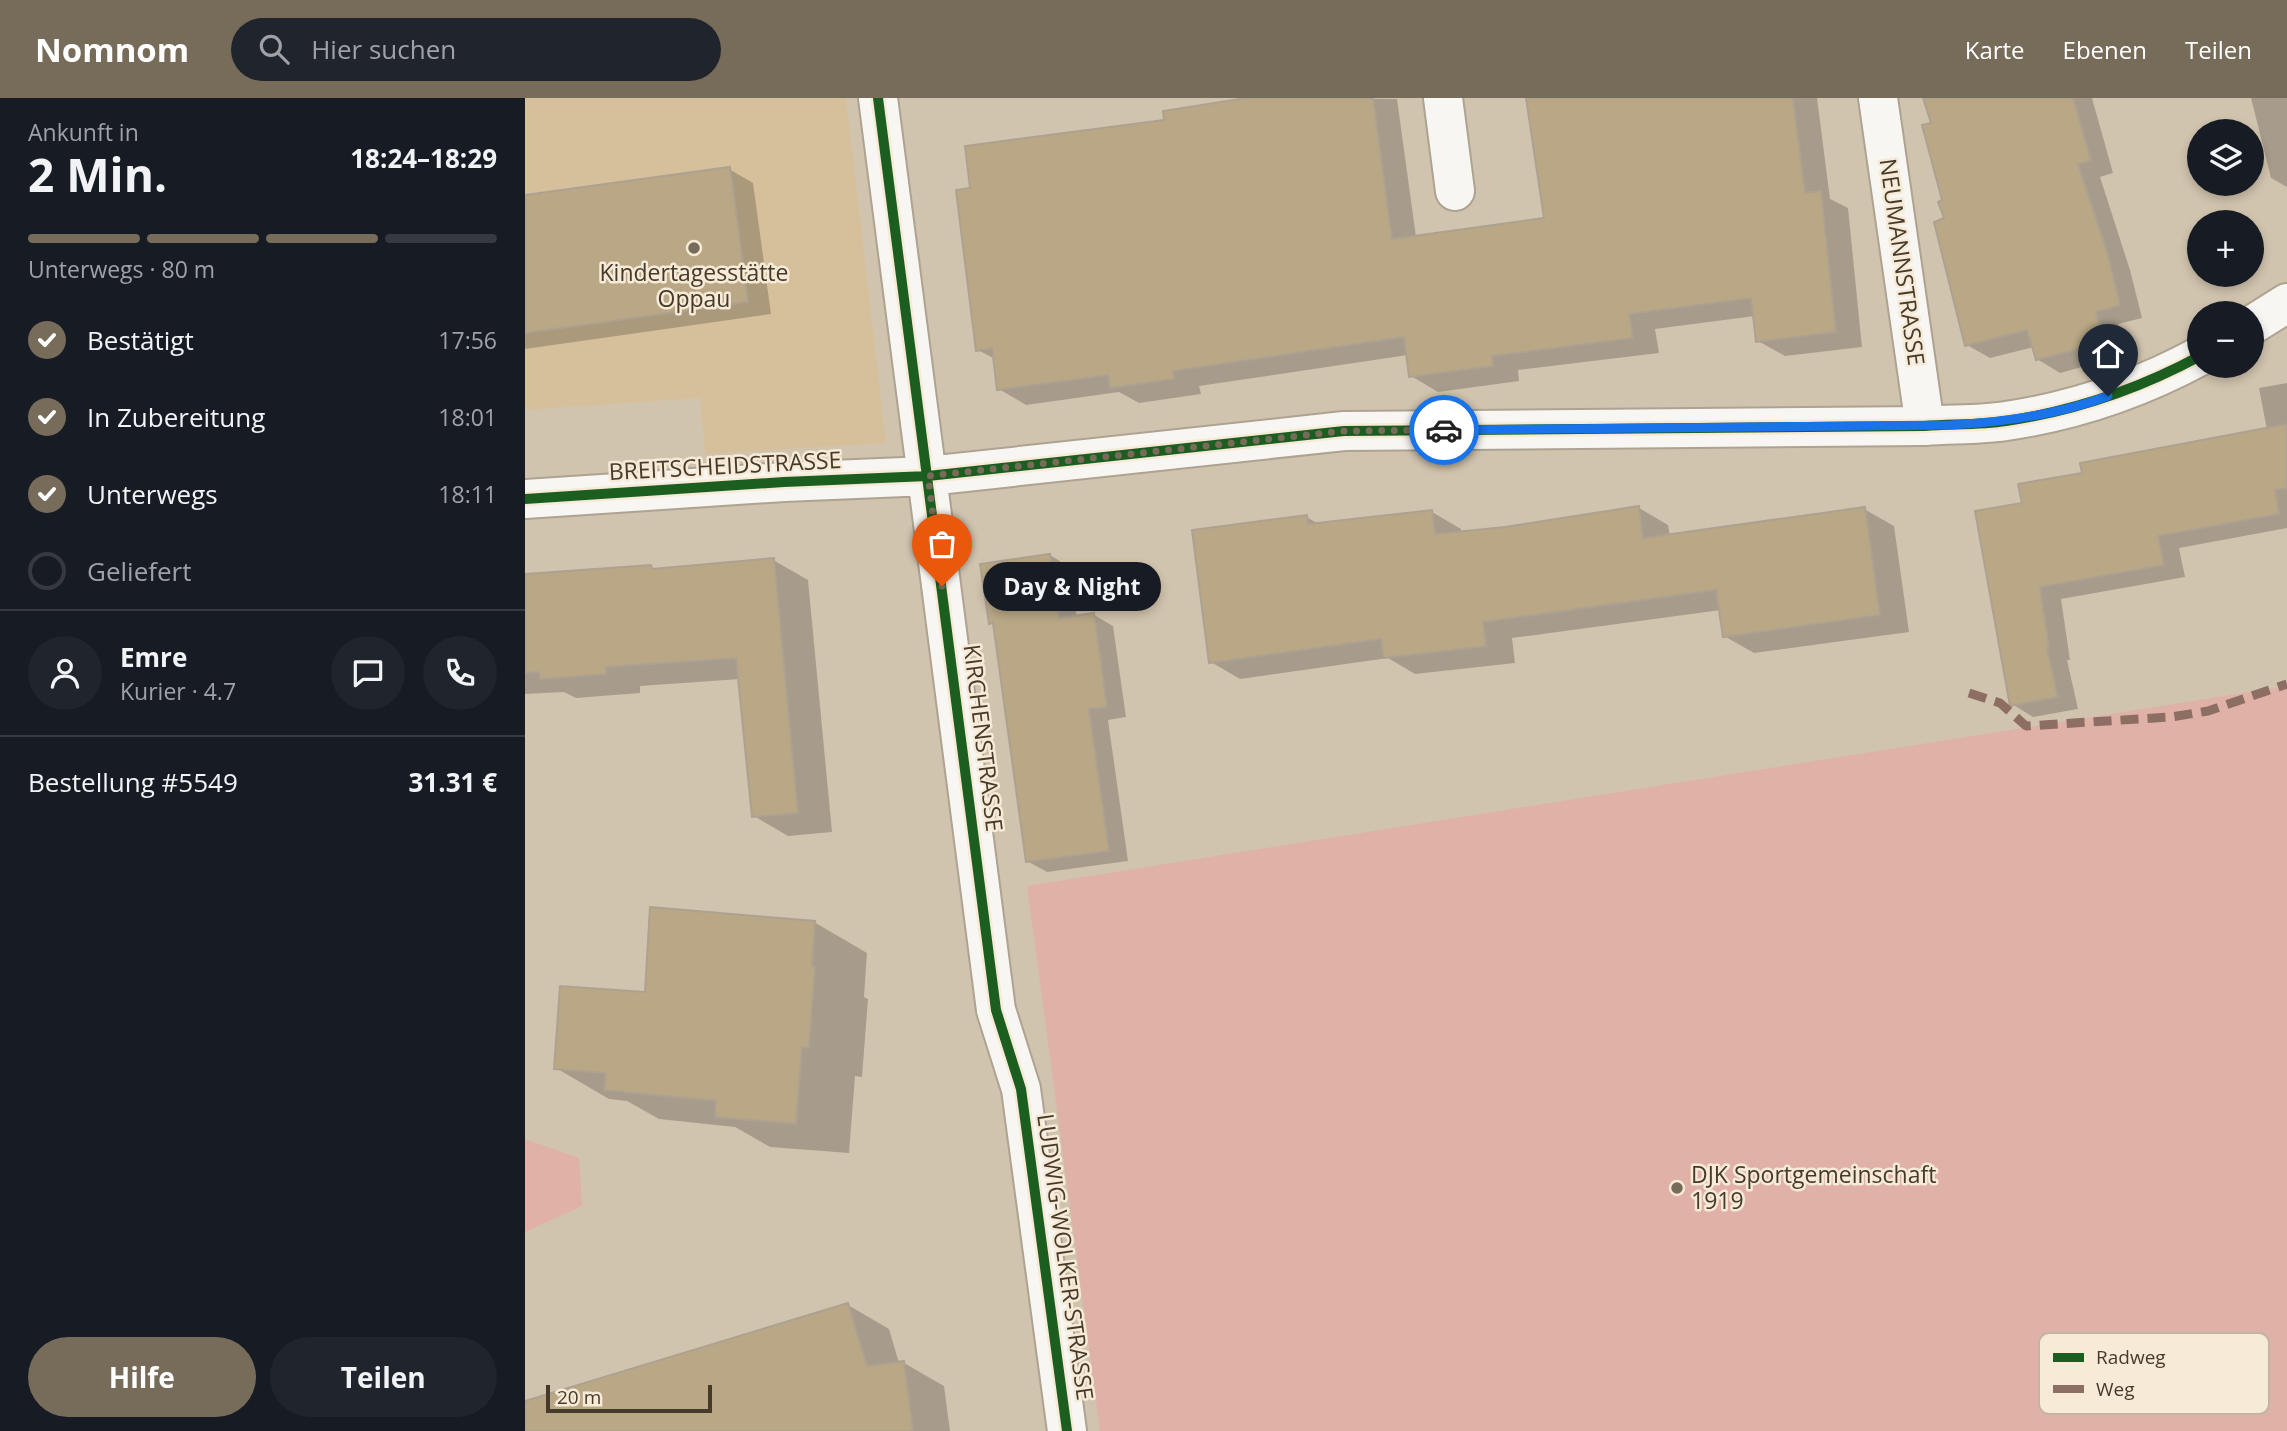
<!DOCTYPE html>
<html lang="de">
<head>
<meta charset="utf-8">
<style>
  :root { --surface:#171b24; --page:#20242c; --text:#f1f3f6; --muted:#9ea1a6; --line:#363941; --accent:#776b59 }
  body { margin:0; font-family:"Open Sans",sans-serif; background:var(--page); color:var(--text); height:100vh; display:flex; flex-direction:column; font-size:26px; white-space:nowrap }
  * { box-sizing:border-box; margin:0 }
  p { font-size:23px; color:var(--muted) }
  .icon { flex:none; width:38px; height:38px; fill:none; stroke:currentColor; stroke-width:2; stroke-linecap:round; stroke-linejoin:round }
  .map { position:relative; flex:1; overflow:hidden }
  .side { display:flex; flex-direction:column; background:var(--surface); width:525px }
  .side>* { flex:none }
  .tools { position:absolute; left:1662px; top:21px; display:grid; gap:14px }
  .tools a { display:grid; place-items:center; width:77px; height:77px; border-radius:50%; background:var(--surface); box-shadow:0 4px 10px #0003; font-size:35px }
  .scale { position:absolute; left:21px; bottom:18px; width:166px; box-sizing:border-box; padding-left:7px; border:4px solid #463b2b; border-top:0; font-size:19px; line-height:24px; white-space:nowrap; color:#463b2b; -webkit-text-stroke:5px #f7ead6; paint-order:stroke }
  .pin { position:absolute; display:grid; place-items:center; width:60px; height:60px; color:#fff; margin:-72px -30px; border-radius:50% 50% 50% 0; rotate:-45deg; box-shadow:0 0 7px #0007 }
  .pin .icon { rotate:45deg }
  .courier { position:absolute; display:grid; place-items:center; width:70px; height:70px; margin:-35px; border:5px solid #1a73e8; border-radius:50%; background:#fff; color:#222; box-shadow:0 2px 9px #0007 }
  .bubble { position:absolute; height:49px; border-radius:24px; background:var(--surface); box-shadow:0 4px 10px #0003; font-size:23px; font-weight:700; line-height:49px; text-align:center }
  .overview em { font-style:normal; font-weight:700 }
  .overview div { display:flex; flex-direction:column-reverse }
  .overview { display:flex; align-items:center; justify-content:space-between; height:119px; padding:0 28px }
  h1 { font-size:46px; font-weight:700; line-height:52px }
  .bar { display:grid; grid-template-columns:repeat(4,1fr); gap:10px 7px; align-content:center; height:84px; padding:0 28px }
  .bar i { height:9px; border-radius:5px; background:var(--line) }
  .bar .active { background:var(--accent) }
  .bar p { grid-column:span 4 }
  .line { display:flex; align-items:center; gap:18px; padding:0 28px; border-top:2px solid var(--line) }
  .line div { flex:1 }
  .round { display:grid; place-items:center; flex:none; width:74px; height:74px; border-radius:37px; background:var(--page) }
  ol { padding:0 28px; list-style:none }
  li { display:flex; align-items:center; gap:21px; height:77px }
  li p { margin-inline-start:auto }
  li .icon { padding:7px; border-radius:50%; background:var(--accent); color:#fff; stroke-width:4 }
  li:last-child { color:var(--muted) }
  li i { width:38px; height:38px; border:4px solid var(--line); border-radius:50% }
  .cta { display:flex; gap:14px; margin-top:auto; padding:14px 28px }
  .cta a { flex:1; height:80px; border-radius:42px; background:var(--accent); color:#fff; font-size:28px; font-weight:700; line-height:80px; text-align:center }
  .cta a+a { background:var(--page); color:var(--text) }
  header { display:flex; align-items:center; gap:42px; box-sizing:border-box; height:98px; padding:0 35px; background:var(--accent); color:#fff }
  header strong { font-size:33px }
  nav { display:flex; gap:38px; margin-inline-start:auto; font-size:24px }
  .search { width:490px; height:63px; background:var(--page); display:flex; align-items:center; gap:18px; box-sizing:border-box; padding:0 24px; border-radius:38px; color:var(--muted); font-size:26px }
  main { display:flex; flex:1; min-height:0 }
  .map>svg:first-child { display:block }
  .built { fill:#d6c09c }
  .green { fill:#e0b1a7 }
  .shadow { fill:#0003 }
  .building { fill:#b9a786; stroke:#ada291; stroke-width:2 }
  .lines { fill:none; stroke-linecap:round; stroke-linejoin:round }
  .minor-casing { stroke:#aea291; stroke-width:42 }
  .minor { stroke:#f8f6f3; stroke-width:38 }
  .quiet { stroke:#8d6e63; stroke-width:9; stroke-dasharray:18 9; stroke-linecap:butt }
  .cycleway-casing { stroke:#f7ead6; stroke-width:15 }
  .cycleway { stroke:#1b5e20; stroke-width:10 }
  .done { stroke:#776b59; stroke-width:7; stroke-dasharray:0 12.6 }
  .route { stroke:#1a73e8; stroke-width:9 }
  .poi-dot { fill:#776b59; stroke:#f7ead6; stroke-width:2.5 }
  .labels { text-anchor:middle; stroke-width:5; stroke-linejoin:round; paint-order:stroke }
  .street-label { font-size:23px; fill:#463b2b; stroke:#f7ead6 }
  .poi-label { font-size:23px; fill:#463b2b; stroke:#f7ead6 }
  .key { fill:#f7ead6; stroke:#c2b6a3; stroke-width:2 }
  .key-label { font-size:19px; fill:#463b2b }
</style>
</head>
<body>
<header>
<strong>Nomnom</strong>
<div class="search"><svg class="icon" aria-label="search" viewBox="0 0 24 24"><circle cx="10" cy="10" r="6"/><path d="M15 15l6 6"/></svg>Hier suchen</div>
<nav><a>Karte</a><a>Ebenen</a><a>Teilen</a></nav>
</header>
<main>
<section class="side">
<div class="overview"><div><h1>2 Min.</h1><p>Ankunft in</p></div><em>18:24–18:29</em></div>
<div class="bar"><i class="active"></i><i class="active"></i><i class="active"></i><i></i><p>Unterwegs · 80 m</p></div>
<ol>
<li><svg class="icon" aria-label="check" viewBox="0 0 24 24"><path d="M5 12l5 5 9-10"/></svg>Bestätigt<p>17:56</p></li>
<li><svg class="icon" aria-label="check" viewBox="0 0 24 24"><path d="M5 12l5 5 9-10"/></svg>In Zubereitung<p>18:01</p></li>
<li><svg class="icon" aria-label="check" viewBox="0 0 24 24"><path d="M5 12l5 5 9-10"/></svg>Unterwegs<p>18:11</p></li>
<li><i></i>Geliefert</li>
</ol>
<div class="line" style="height:126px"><a class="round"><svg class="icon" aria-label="person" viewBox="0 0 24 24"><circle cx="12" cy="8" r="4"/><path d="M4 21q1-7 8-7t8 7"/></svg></a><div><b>Emre</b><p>Kurier · 4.7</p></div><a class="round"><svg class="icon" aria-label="chat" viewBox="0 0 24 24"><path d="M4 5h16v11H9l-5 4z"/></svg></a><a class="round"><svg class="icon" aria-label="phone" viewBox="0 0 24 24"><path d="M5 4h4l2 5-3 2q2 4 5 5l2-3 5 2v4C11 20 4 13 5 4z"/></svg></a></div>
<div class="line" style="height:91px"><div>Bestellung #5549</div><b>31.31 €</b></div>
<div class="cta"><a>Hilfe</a><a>Teilen</a></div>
</section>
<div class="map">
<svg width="1762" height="1333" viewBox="0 0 1762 1333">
  <rect width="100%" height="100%" fill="#d1c4ae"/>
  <path class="built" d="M0,0H321L361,345L180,356L175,300L0,312Z"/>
  <path class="green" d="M1762,588V1333H575L502,788Z
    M0,1041L54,1060L57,1108L0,1134Z"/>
  <path class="shadow" d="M734,0L872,1L891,139L1021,122L1003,0H1292L1305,101L1323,110L1337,249L1260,258L1233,243L1230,218L1130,231L1134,255L993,272L994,283L913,294L886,278L883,257L674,288L676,296L614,305L594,294L501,307L474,291L470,261L453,252L447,92L641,23Z
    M1403,0H1567L1588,75L1575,79L1605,172L1617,220L1593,226L1601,257L1535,275L1512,261L1509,249L1465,260L1442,247Z
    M1726,0H1762V89L1746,80Z
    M204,71L228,85L246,216L0,251V99Z
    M1762,285V430L1654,450L1660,479L1536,501L1545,562H1542L1553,611L1508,619L1487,606L1499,406L1559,376L1742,332L1734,290Z
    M1114,410L1143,427L1145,438L1339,411L1369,428L1384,534L1229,555L1199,538L1196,512L987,540L990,565L890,576L863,560L715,581L686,564L781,419L794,426L907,414L936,431L937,435Z
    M525,457L544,469L552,520L569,517L588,528L601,619L583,622L603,763L522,774L502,763L470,527L466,525Z
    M248,462L283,482L307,734L263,738L229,718L215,581L115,588V595L51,600L39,594L0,596V476L126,469L132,472Z
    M289,824L342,855L339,899L343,901L337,979L330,978L324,1055L245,1049L210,1029L134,1021L102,1003L84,1001L31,970L121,895Z
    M323,1207L364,1231L374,1265H379L419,1288L425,1333H0V1305Z"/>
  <path class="building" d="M721,0H848L867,141L1019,120L1001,0H1268L1280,95L1296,93L1311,234L1231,244L1226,200L1104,216L1108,240L967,258L968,268L884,279L879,239L648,273L649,281L585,290L583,277L472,292L467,250L451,253L431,92L445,90L440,48L639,22L638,13Z
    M1398,0H1548L1566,63L1553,66L1583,157L1595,207L1571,214L1579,244L1511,262L1502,232L1440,248L1409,124L1419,120L1413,104L1417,102L1397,27L1406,25Z
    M205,69L223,204L0,235V97Z
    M1762,326V390L1750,392L1754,416L1633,438L1639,467L1515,489L1524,550L1522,551L1533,599L1485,608L1450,413L1497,405L1493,386L1557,375L1555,365Z
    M1114,408L1118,440L1340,409L1355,517L1198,539L1191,492L958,524L961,548L859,560L856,541L684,565L667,432L782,417L783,426L907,412L910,436L980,429Z
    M525,456L534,520L569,515L582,609L564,611L584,753L501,764L468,525L464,526L455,466Z
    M249,460L273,715L227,719L211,560L81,569V576L15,581L14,574L0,575V476L126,467L127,471Z
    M125,809L290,823L287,868L290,869L284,950L277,949L271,1026L190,1019L191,1003L79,992L81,975L29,971L35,888L120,894Z
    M323,1205L342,1268L379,1263L388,1333H0V1303Z"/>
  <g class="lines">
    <defs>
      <path id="minor" d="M353,0L471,912L496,991L542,1333
        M918,0L930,93
        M1353,0L1400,328
        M1727,227L1762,205
        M0,401L259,384L403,378L819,333L1400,328C1426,326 1455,327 1481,323C1549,313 1614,291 1675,258"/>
    </defs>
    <use href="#minor" class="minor-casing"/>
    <use href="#minor" class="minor"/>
    <path class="quiet" d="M1444,595L1475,605L1501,628L1646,619L1683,613L1762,586"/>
    <defs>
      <path id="cycleway" d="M353,0L471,912L496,991L542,1333
        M0,401L259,384L403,378L819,333L1400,328C1426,326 1455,327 1481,323C1549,313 1614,291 1675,258"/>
    </defs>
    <use href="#cycleway" class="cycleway-casing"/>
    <use href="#cycleway" class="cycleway"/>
  </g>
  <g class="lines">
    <path class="done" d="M417,488L403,378L819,333L919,332"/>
    <path class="route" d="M919,332L1426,327C1480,324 1533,317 1583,298"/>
  </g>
  <g class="poi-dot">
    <circle cx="169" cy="150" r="7"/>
    <circle cx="1152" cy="1090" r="7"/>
  </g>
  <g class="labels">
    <g class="street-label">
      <text transform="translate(1377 164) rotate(82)" y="8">NEUMANNSTRASSE</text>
      <text transform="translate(200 368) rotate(-3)" y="8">BREITSCHEIDSTRASSE</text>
      <text transform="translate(458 640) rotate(83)" y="8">KIRCHENSTRASSE</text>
      <text transform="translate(540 1159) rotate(82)" y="8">LUDWIG-WOLKER-STRASSE</text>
    </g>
    <g class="poi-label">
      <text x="169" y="183">Kindertagesstätte<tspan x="169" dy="26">Oppau</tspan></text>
      <text x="1166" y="1085" text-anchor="start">DJK Sportgemeinschaft<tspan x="1166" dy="26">1919</tspan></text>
    </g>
  </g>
  <rect x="1514" y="1235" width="230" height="81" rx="10" class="key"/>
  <rect x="1528" y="1255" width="31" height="9" fill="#1b5e20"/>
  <rect x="1528" y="1287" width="31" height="8" fill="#8d6e63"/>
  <g class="key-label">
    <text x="1571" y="1266">Radweg</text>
    <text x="1571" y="1298">Weg</text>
  </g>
</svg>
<div class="tools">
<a><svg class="icon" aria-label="layers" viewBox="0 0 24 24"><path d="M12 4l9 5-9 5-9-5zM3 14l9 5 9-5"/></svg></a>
<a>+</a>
<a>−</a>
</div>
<div class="scale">20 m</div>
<div class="pin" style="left:417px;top:488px;background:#ea580c"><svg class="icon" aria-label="bag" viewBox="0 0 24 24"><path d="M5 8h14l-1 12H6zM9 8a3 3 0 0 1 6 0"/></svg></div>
<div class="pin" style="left:1583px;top:298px;background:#1f2937"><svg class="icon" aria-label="home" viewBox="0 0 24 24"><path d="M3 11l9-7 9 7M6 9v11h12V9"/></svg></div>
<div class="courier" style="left:919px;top:332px"><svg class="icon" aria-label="car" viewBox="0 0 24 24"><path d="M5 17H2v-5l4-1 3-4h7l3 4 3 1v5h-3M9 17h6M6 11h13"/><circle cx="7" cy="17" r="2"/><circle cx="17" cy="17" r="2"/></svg></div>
<div class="bubble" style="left:458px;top:464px;width:178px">Day &amp; Night</div>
</div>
</main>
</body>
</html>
